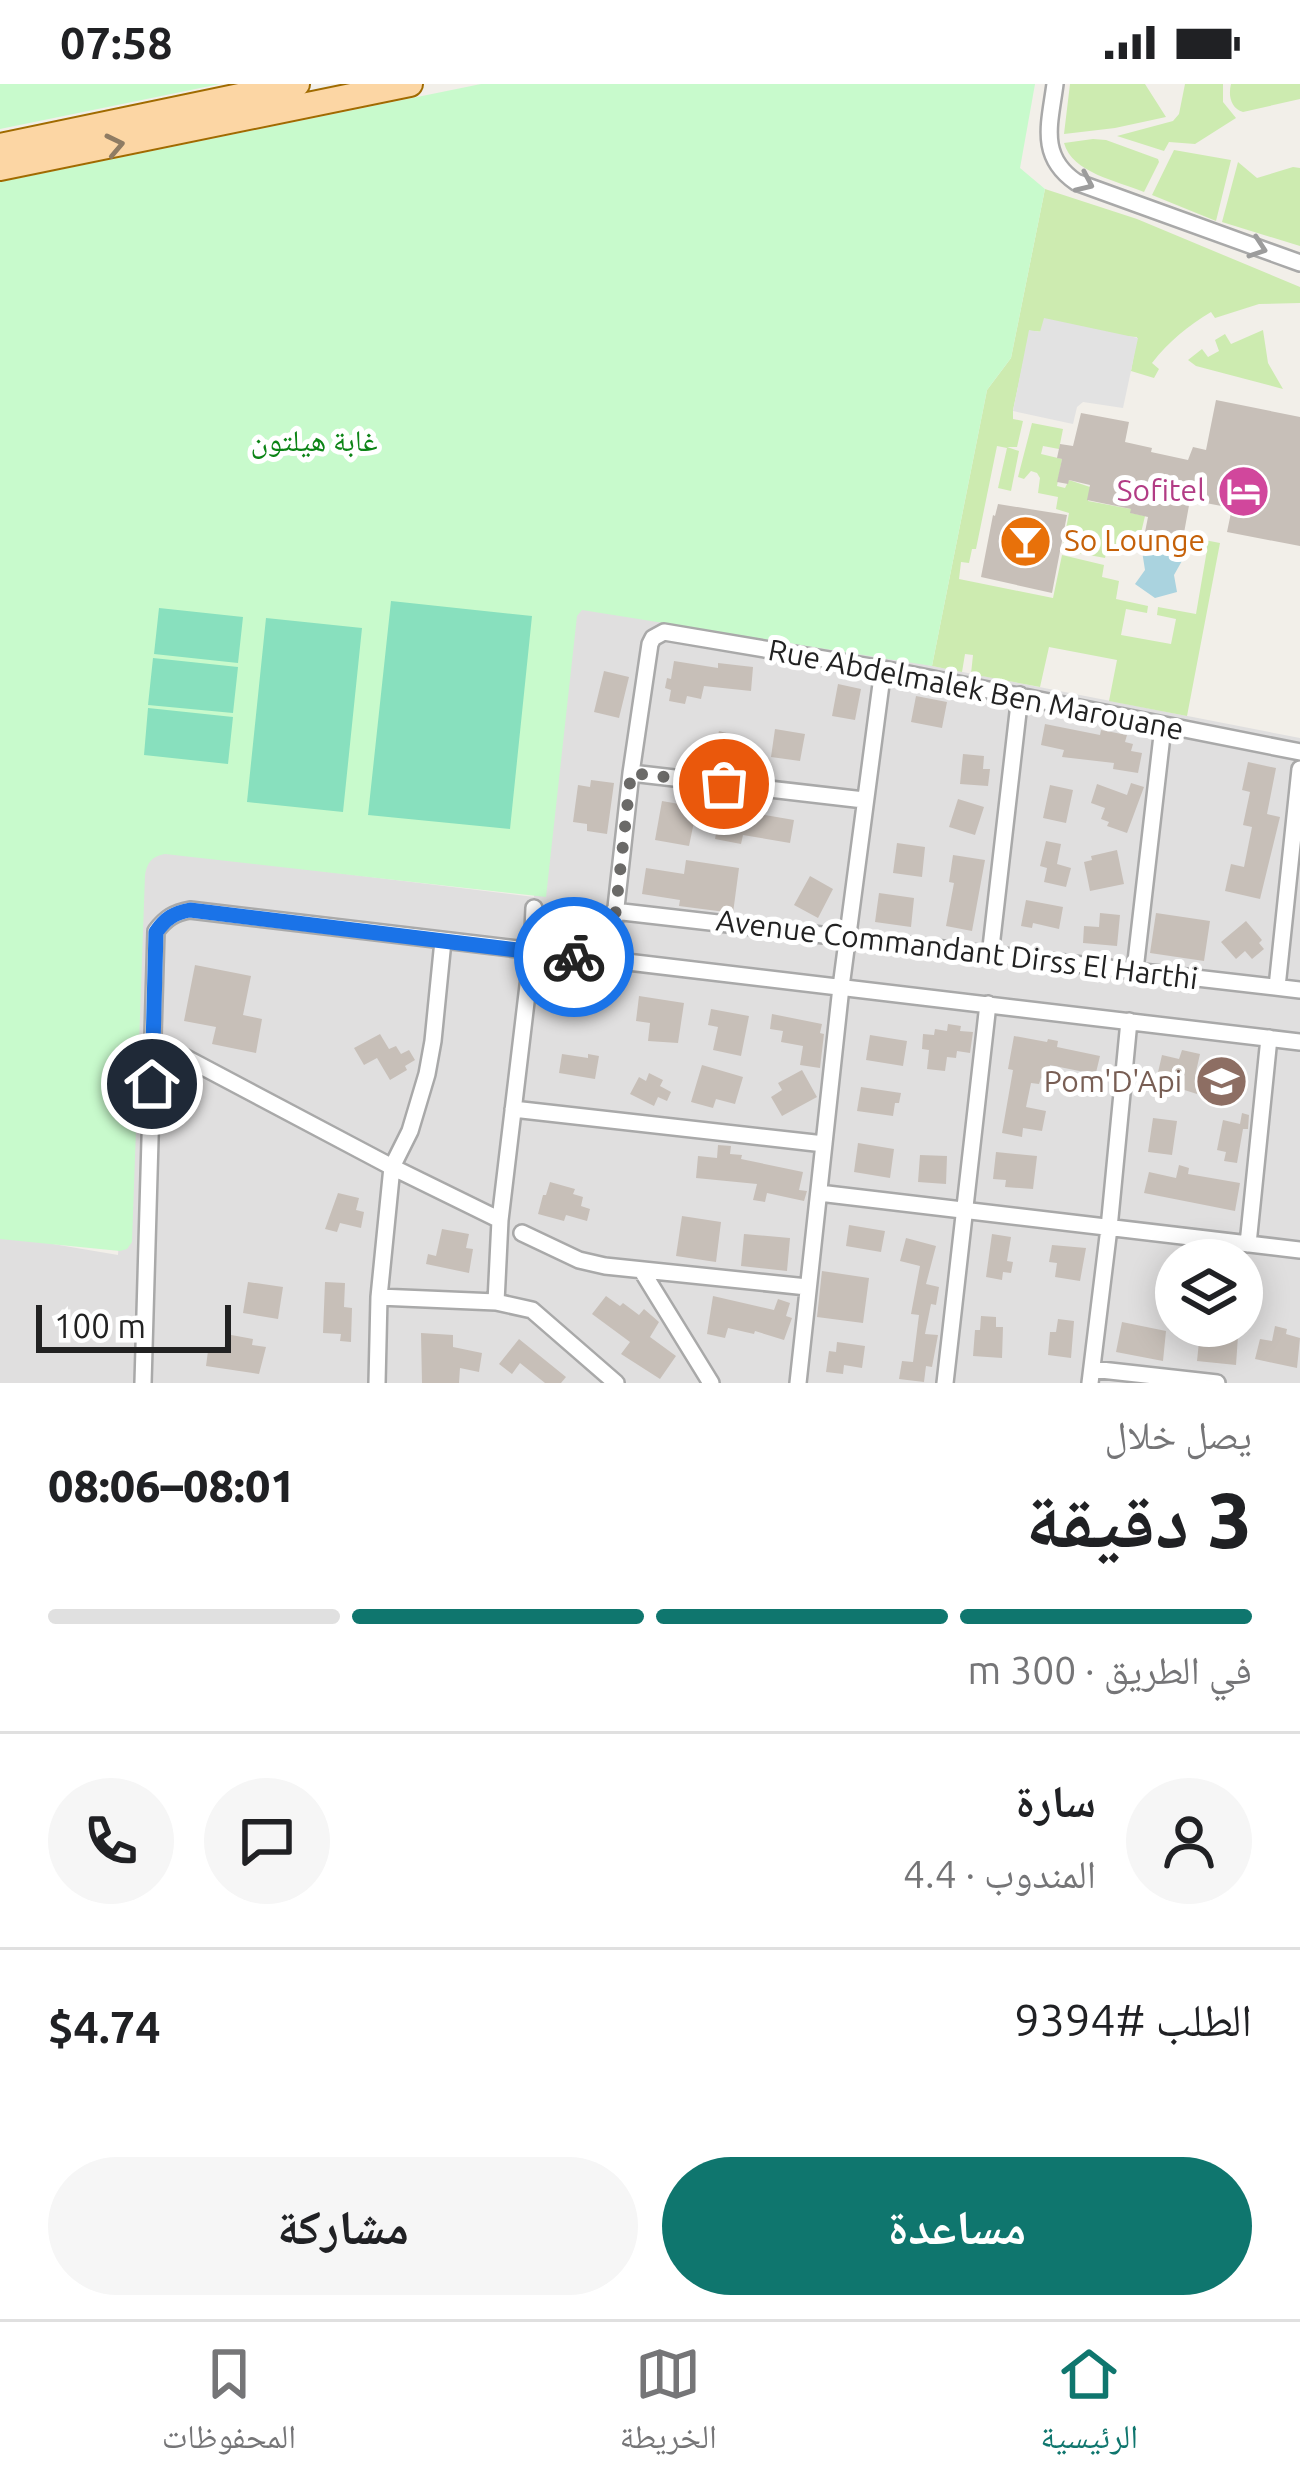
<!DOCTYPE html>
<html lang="ar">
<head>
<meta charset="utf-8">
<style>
  :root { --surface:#fff; --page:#f6f6f6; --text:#202124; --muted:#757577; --line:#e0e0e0; --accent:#0f766e }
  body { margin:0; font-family:Ubuntu,"Noto Naskh Arabic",sans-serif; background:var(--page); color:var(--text); direction:rtl; height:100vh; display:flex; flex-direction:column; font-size:45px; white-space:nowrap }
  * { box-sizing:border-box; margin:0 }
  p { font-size:39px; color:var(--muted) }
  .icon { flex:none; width:66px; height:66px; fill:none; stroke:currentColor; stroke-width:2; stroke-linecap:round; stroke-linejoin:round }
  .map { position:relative; height:1299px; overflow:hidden; direction:ltr }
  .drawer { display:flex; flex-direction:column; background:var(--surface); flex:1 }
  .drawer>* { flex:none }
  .fabs { position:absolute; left:1155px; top:1155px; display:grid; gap:24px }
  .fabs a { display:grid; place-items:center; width:108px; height:108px; border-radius:50%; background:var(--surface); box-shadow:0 6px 30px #0003; font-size:60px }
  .scale { position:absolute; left:36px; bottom:30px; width:195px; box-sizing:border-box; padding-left:12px; border:6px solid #222; border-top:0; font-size:33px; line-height:42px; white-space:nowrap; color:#222; -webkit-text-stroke:9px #fff; paint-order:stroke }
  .pin { position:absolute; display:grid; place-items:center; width:102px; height:102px; color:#fff; margin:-51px; border:6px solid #fff; border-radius:50%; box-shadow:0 3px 12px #0007 }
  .courier { position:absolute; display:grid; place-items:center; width:120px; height:120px; margin:-60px; border:9px solid #1a73e8; border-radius:50%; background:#fff; color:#222; box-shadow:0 3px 15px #0007 }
  .head em { font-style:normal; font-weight:800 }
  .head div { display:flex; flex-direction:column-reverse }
  .head { display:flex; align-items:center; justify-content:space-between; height:204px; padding:0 48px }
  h1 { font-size:78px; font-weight:800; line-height:90px }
  .bar { display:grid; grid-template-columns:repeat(4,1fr); gap:18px 12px; align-content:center; height:144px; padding:0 48px }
  .bar i { height:15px; border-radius:9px; background:var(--line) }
  .bar .on { background:var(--accent) }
  .bar p { grid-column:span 4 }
  .line { display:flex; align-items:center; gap:30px; padding:0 48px; border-top:3px solid var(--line) }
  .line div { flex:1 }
  .round { display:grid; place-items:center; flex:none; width:126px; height:126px; border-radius:63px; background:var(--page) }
  .button { display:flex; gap:24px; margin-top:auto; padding:24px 48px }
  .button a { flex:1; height:138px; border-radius:72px; background:var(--accent); color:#fff; font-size:48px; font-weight:800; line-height:138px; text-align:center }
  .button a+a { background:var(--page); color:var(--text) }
  .status { display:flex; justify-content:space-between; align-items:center; height:84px; padding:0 60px; background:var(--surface); direction:ltr }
  .status svg { height:33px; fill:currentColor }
  .dock { display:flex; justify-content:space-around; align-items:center; height:168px; border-top:3px solid var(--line); background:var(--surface); font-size:33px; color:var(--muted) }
  .dock a { display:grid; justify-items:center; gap:6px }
  .dock .on { color:var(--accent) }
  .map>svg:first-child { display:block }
  .residential { fill:#e0dfdf; fill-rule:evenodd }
  .grass { fill:#cdebb0 }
  .park { fill:#c8facc }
  .pitch { fill:#88e0be }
  .parking { fill:#e2e2e2 }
  .water { fill:#aad3df }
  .building { fill:#c7bfb8 }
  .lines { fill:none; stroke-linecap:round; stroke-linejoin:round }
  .street-casing { stroke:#a9a9a9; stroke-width:20 }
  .primary-casing { stroke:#a06b00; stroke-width:28 }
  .street { stroke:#fff; stroke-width:15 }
  .primary { stroke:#fcd6a4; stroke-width:24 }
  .oneway { stroke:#8f7c63 }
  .oneway2 { stroke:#9c9c9c }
  .done { stroke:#6b6a68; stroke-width:12; stroke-dasharray:0 21.6 }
  .route { stroke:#1a73e8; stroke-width:15 }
  .labels { text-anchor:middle; stroke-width:10; stroke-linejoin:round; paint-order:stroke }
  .park-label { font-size:30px; fill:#0c8416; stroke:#fff }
  .hotel-label { font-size:30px; fill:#b23c85; stroke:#fff; text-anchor:end }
  .food-label { font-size:30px; fill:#c56008; stroke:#fff; text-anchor:start }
  .street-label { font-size:30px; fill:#222; stroke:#fff }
  .education-label { font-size:30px; fill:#785e54; stroke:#fff; text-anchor:end }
</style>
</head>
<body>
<div class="status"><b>07:58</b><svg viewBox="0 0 49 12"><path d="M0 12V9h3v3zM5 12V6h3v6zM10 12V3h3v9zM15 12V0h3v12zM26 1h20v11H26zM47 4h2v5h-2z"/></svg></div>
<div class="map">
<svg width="1300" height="1299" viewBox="0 0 1300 1299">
  <rect width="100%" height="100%" fill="#f2efe9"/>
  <path class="residential" d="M562,502L932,582L1300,654V1299H0V1151L118,1171L141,765L534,813ZM1176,1176H1242V1242H1176Z"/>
  <path class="grass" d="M1070,0H1145L1166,33L1115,44L1064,50Z
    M1185,0H1223V18L1236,34L1195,60L1169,58L1164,67L1117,52L1173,37L1179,30Z
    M1231,0H1300V15L1243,28C1231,24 1228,12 1231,0Z
    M1093,55L1106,56L1158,75L1159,78L1144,108C1118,97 1072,89 1064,59Z
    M1174,66L1231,76L1216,137L1152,111Z
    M1238,78L1257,94L1293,83L1300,84V162L1222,138Z
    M1045,105L1137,135L1300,203V219L1259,220L1215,234L1211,228C1188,242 1169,257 1152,279L1159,285L1154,294L1131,287L1137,253L1030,247L1013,326V335L1023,337L1017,363H1007L1019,367L1011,407L998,404L1007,364L997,362L976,465H972L969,479L961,478L959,495L1053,514L1062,471L1104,481L1102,493L1119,497L1116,515L1148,522L1147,529L1126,525L1121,551L1171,560L1176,535L1157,531L1158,523L1196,530L1207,466L1188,461L1189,453L1220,459L1187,632L1109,617L1117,576L1049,563L1040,603L971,590L973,571L965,570L962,588L932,582L987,306L1011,274Z
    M1263,246L1268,279L1283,305L1196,282L1188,276L1202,265L1208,273L1219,267L1215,256L1225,250L1231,260Z
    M1032,339L1063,345L1059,365L1043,362L1041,370L1062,375L1057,402L1065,404L1069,396L1090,403L1088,417L1131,425V429L1145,432L1140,453L1129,451L1127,464L1108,461L1105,474L1062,466L1069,429L1056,425L1058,413L1038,409L1040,394L1037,389L1031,387L1024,395L1018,393Z"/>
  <path class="park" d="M0,0H220L0,45Z
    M481,0H1035L1020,84L1045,105L1011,274L987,306L932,582L582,526L577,532L546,813L165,770C152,772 147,779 145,791L132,1158L127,1165L120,1167L0,1155V98Z"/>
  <path class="pitch" d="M391,517L532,532L510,745L368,731Z
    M159,524L243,533L238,579L154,570Z
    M266,534L362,544L343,728L247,718Z
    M153,574L238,583L233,629L148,621Z
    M148,624L233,633L228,680L144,671Z"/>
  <path class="parking" d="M1044,234L1138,254L1123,324L1083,318L1077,323L1073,340L1013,327L1029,246L1040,248Z"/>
  <path class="water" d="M1165,462L1183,475L1174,491L1177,508L1155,514L1135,500L1145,486L1142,467Z"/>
  <path class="building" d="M1216,316L1300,333V462L1227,448L1232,424L1190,416L1182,460L1144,453L1148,433L1130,429L1131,425L1087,416L1090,401L1069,396L1068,400L1057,398L1062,375L1057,374L1060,360L1073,362L1081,329L1129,338L1125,358L1152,364L1151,368L1188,376L1193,363L1206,366Z
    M998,420L1067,431L1052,509L981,493L993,431L995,432Z
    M674,577L718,584V579L753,583L751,607L704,602L701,615L687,612L685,620L669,617L671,606L665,604L667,594L671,595Z
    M604,587L629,593L619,634L594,628Z
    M838,600L861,605L855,636L832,632Z
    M916,612L947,618L942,644L911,638Z
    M1045,640L1100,651L1101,646L1127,651L1125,658L1133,660L1131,667L1142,669L1138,689L1113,685L1114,679L1062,673L1064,666L1041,661Z
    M775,645L805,650L800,677L771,673Z
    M719,647L749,655L743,679L713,671Z
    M963,670L984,672L983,685H990L988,702L960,700Z
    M1248,678L1276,684L1267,730L1280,733L1260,815L1225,807L1231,780L1244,783L1252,743L1243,741L1250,708L1242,706Z
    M591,696L614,699L607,750L587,747V740L573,738L578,701L590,703Z
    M1131,699L1144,703L1127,749L1107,742L1109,738L1101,735L1105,724L1091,719L1097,700L1127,711Z
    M1050,701L1073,706L1066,739L1043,734Z
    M958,715L984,723L975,751L949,743Z
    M662,717L708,725V722L734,727L735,723L748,726V728L794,736L790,759L743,751L741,760L715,755L718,738L695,733L689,762L655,756Z
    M1046,757L1061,760L1057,780L1071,784L1066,803L1044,798L1047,784L1040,782Z
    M897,759L925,763L922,793L893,789Z
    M1117,766L1124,800L1090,807L1084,778L1092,776L1091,772Z
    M953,771L985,776L972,847L946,842L954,799L949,798Z
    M686,776L739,784L733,829L679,822L680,816L642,810L646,784L684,790Z
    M810,792L833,805L818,834L794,821Z
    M879,809L914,814L911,843L875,838Z
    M1026,816L1063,823L1059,845L1033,839L1032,844L1021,842Z
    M1100,829L1120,831L1117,862L1083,859L1084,842L1099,843Z
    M1156,829L1210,837L1204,877L1150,869Z
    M1246,837L1262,856L1259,859L1264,865L1252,875L1245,867L1236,875L1221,858Z
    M195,881L251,892L243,931L262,935L256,969L212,960L216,943L184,937Z
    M639,912L684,919L678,959L648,957L650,939L636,937Z
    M711,925L749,932L741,972L713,966L718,943L708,941Z
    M772,930L822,940L820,949L824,950L820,984L800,981L803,962L781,958L783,947L770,945Z
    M948,940L961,942L960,947L973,948L970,969L957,967L956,974L947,973L945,987L927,985L929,966L922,965L923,950L934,951L935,945L947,947Z
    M380,950L389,965L396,962L401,970L409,966L415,976L405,982L407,986L390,996L377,974L364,981L354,964Z
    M870,951L907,957L903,982L866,976Z
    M1014,952L1047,958L1048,955L1058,957L1057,963L1100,972L1094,997L1083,994L1084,988L1050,981L1047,995L1041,994L1039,1000L1031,999L1026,1023L1046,1027L1042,1047L1023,1044L1022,1053L1002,1049L1013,986L1008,985Z
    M1182,966L1200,970L1195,992L1201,993L1197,1010L1156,997L1162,971L1179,975Z
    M562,970L588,974V970L599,972L595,995L559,989Z
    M702,981L743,993L735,1020L716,1015L713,1024L691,1018Z
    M802,986L817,1013L782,1032L771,1013L782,1006L778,999Z
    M649,989L663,996L660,1002L671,1008L667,1017L658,1013L654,1022L630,1010L639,993L646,997Z
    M861,1003L901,1009L899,1019H895L893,1032L857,1027Z
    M1242,1029L1249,1031L1248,1045H1243L1237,1079L1224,1077L1226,1068L1217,1066L1223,1036L1240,1040Z
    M1153,1034L1177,1037L1172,1071L1148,1068Z
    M858,1059L894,1065L890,1094L854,1088Z
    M718,1061L731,1062L730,1070L742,1071L741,1075L803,1088L799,1106L807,1107L804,1117L767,1109L765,1118L753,1116L757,1100L696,1094L698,1072L717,1074Z
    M996,1068L1037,1072L1033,1105L1005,1103L1006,1096L993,1095Z
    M920,1071L947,1072L946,1100L918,1098Z
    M1179,1081L1189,1084L1188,1090L1240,1099L1235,1127L1144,1109L1149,1088L1176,1094Z
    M550,1098L575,1105L573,1110L583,1113L581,1122L590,1125L587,1137L566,1131L564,1137L538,1130L543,1111H546Z
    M338,1109L359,1114L356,1126L364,1128L361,1144L340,1139L337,1148L325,1145Z
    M682,1132L721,1138L716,1178L676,1172Z
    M849,1141L885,1147L881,1168L846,1162Z
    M442,1145L469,1150L466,1164L473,1165L469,1189L426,1180L428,1170L436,1172Z
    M744,1150L790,1154L787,1187L741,1182Z
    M992,1150L1011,1153L1007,1177L1013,1178L1011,1189L1003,1188L1002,1196L986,1193Z
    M906,1154L936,1162L926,1200L939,1203L936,1221L931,1220L925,1250L938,1251L932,1283L926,1282L924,1298L899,1295L902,1277L913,1278L919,1231L911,1230L920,1182L900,1177Z
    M1052,1161L1086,1164L1080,1197L1055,1193L1057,1179L1049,1178Z
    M822,1187L869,1194L863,1239L817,1233Z
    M248,1198L283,1203L278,1235L243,1229Z
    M325,1198L345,1199L344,1223L352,1224L351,1258L340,1257L341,1250L323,1249Z
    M606,1212L620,1222L623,1219L639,1231L644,1225L659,1238L650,1253L676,1272L660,1295L621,1270L630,1258L592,1230Z
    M713,1212L774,1226L778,1215L790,1219L786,1232L792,1234L784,1256L755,1247L754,1250L728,1244L725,1254L707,1250Z
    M981,1232L996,1233V1243H1003L1002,1274L973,1272L975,1246H980Z
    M1058,1235L1074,1237L1071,1274L1048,1271L1050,1248H1056Z
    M1122,1238L1166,1247L1163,1277L1116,1268Z
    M1275,1242L1287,1245L1286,1250L1300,1254L1297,1284L1255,1275L1260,1255L1272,1257Z
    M1200,1248L1238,1252L1236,1281L1197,1277Z
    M421,1249L453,1251V1263L482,1269L479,1288L460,1284L459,1299H422Z
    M226,1250L253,1255L252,1261L266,1263L259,1290L206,1282L208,1267L224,1269Z
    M519,1255L566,1293L561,1299H545L520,1279L512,1290L499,1280Z
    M837,1258L865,1262L862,1284L844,1281L843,1290L826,1288L829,1267L836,1268Z"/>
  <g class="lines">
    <defs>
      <path id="street" d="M1055,0C1050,39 1038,72 1076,98L1300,179
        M631,689L864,716
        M614,827L1300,906
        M990,872L1020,611
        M610,877L631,689L650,560L653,554L664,548L883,585L1300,668
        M1135,886L1163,643
        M1277,903L1300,685
        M154,957L392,1083L500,1136
        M513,1025L824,1060
        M819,1109L1300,1166
        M522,1149L579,1176L605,1182L807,1203
        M1248,1160L1269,954
        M642,1187L711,1299
        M379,1213L496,1218L532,1226L616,1299
        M496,1218L500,1136L532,868L534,824
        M1092,1285L1217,1299
        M143,1299L156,847C166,834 174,829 190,826L1300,958
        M377,1299L379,1213L392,1083L410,1047L427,990L433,957L443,857
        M798,1299L841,903L883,585
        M945,1299L988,920
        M1090,1299L1109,1144L1129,937"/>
      <path id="primary" d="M0,62L297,0
        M0,84L410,0"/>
    </defs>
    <use href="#street" class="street-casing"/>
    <use href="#primary" class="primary-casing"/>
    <use href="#street" class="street"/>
    <use href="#primary" class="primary"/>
  </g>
  <defs><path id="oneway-chevron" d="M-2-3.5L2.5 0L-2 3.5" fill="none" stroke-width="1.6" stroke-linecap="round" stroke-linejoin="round" transform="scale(3)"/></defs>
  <use class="oneway" href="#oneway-chevron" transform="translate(115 61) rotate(-12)"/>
  <g class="oneway2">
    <use href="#oneway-chevron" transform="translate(1085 99) rotate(24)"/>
    <use href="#oneway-chevron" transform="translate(1258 164) rotate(19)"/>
  </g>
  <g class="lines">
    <path class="done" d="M574,873L610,878L631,689L724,700"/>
    <path class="route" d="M152,1000L156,848C166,834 174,829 190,826L574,873"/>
  </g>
  <defs>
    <symbol id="hotel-disc" viewBox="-11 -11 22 22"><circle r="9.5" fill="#d1479c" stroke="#fff"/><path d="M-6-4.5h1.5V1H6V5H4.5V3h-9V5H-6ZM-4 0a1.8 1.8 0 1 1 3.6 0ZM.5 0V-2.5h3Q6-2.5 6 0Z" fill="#fff"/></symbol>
    <symbol id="bar-disc" viewBox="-11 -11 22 22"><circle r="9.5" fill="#e8710a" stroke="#fff"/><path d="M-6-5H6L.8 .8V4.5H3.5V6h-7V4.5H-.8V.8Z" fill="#fff"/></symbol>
    <symbol id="school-disc" viewBox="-11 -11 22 22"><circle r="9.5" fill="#8d6e63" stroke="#fff"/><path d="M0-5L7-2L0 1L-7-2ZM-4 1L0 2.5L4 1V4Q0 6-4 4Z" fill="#fff"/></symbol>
  </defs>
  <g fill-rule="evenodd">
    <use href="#hotel-disc" x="1214" y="378" width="59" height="59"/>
    <use href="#bar-disc" x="996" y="428" width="59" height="59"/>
    <use href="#school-disc" x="1192" y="968" width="59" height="59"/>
  </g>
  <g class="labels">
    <g class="park-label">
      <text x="314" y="367">غابة هيلتون</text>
    </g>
    <g class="hotel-label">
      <text x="1205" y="417">Sofitel</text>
    </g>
    <g class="food-label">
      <text x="1064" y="467">So Lounge</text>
    </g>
    <g class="street-label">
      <text transform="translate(976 606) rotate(11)" y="10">Rue Abdelmalek Ben Marouane</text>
      <text transform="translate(957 866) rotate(7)" y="10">Avenue Commandant Dirss El Harthi</text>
    </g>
    <g class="education-label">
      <text x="1182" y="1008">Pom'D'Api</text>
    </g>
  </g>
</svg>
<div class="fabs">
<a><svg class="icon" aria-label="layers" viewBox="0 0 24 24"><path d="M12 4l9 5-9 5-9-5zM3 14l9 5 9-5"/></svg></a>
</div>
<div class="scale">100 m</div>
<div class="pin" style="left:724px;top:700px;background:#ea580c"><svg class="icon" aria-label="bag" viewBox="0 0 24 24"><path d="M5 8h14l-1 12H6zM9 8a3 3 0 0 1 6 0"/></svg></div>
<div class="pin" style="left:152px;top:1000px;background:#1f2937"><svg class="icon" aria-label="home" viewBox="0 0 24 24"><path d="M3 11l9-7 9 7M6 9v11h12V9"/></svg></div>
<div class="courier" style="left:574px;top:873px"><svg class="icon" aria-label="bike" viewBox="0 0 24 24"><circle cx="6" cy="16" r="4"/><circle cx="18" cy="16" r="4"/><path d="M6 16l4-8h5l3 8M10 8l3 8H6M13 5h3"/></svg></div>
</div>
<section class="drawer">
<div class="head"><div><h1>3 دقيقة</h1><p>يصل خلال</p></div><em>08:01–08:06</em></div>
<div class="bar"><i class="on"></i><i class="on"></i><i class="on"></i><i></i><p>في الطريق · 300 m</p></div>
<div class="line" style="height:216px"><a class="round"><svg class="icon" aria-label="person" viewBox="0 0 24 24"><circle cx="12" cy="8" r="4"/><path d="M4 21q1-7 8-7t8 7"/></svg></a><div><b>سارة</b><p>المندوب · 4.4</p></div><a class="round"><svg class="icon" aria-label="chat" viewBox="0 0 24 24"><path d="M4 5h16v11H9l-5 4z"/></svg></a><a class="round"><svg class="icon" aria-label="phone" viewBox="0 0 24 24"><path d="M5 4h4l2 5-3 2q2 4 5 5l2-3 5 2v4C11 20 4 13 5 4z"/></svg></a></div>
<div class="line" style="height:156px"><div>الطلب #9394</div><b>$4.74</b></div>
<div class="button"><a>مساعدة</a><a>مشاركة</a></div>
</section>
<nav class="dock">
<a class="on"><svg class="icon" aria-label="home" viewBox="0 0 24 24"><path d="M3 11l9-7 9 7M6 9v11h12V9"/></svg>الرئيسية</a>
<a><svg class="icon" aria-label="map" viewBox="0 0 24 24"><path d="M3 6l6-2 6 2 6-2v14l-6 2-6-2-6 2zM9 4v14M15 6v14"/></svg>الخريطة</a>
<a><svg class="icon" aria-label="saved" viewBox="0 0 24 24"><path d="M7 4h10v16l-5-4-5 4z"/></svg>المحفوظات</a>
</nav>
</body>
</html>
